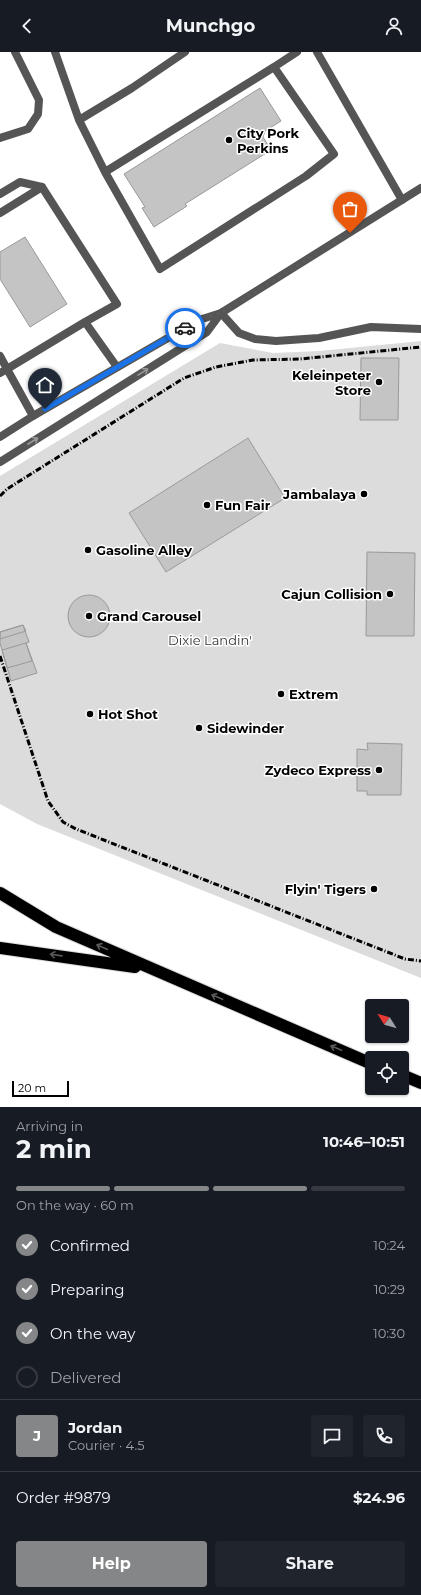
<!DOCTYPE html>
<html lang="en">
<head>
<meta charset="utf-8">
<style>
  :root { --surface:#171b24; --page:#20242c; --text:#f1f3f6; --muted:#9ea1a6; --line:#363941; --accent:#858687 }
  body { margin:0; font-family:Montserrat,sans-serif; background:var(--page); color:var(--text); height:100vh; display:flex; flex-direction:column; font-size:15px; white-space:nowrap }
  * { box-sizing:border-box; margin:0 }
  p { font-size:13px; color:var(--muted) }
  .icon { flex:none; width:22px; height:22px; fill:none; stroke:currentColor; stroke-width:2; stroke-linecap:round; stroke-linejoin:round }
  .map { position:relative; height:1055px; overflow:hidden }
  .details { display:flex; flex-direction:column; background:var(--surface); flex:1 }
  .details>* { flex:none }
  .needle { width:26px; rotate:307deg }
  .fabs { position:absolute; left:365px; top:947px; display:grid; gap:8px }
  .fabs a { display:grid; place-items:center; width:44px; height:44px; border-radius:4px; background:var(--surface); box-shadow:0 1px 3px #0004; font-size:20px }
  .scale { position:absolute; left:12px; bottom:10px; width:57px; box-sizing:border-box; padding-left:4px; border:2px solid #000; border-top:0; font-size:11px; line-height:14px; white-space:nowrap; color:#000; -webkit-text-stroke:3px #fff; paint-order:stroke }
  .pin { position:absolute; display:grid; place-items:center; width:34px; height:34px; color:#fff; margin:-41px -17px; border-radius:50% 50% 50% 0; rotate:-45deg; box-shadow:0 0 4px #0007 }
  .pin .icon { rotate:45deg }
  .courier { position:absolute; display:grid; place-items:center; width:40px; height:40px; margin:-20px; border:3px solid #1a73e8; border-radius:50%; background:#fff; color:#222; box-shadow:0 1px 5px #0007 }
  .summary em { font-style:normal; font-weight:700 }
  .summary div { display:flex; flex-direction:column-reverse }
  .summary { display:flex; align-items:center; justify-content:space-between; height:68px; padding:0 16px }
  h1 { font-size:26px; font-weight:700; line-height:30px }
  .bar { display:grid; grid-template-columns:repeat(4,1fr); gap:6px 4px; align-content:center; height:48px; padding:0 16px }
  .bar i { height:5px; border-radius:3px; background:var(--line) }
  .bar .current { background:var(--accent) }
  .bar p { grid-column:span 4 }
  .line { display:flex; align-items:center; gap:10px; padding:0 16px; border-top:1px solid var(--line) }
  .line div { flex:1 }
  .round { display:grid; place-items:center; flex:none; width:42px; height:42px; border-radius:4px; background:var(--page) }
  ol { padding:0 16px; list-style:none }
  li { display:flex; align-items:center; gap:12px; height:44px }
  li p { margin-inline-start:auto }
  li .icon { padding:4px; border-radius:50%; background:var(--accent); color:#fff; stroke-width:4 }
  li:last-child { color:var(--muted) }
  li i { width:22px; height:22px; border:2px solid var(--line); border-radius:50% }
  .cta { display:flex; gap:8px; margin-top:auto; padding:8px 16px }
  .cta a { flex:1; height:46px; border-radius:4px; background:var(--accent); color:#fff; font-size:16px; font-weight:700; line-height:46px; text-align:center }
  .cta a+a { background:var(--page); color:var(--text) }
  header { display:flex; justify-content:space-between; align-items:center; height:52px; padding:0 16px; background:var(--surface); font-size:18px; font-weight:700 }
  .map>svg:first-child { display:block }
  .park { fill:#dcdcdc }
  .building { fill:#c4c4c4; stroke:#999 }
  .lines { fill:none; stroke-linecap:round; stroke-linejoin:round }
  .motorway-casing { stroke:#dbdbdb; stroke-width:14 }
  .service { stroke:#555; stroke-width:8 }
  .tertiary { stroke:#555; stroke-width:8 }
  .motorway { stroke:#000; stroke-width:12 }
  .rail { stroke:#000; stroke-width:3; stroke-dasharray:6 2 1 2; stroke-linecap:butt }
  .oneway { stroke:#999 }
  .oneway2 { stroke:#595959 }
  .done { stroke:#595959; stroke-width:4; stroke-dasharray:0 7.2 }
  .route { stroke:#1a73e8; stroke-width:5 }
  .poi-dot { fill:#000; stroke:#fff; stroke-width:1.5 }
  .labels { text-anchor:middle; stroke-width:3; stroke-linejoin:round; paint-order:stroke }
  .poi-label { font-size:13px; font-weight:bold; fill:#000; stroke:#fff; text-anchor:start }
  .park-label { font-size:13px; fill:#333; stroke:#fff }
</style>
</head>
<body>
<header><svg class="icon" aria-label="back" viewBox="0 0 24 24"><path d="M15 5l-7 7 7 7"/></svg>Munchgo<svg class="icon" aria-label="person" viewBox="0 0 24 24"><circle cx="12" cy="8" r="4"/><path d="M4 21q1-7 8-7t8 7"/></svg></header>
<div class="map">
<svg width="421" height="1055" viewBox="0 0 421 1055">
  <rect width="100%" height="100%" fill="#fff"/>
  <path class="park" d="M421,289V926L37,772L0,752V424L220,291L273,301L319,299Z"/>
  <path class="building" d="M260,36L281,69L265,79L263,85L271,98L185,152L187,154L154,175L142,156L145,155L124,122Z
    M25,185L67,252L30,275L0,227V200Z
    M361,306H399L398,368H360Z
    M248,386L285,446L166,520L129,461Z
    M367,500L415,501L414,584H366Z
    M68 564a21 21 0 1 1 42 0a21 21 0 1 1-42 0Z
    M23,573L26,579L0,587V580Z
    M23,573L29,590L26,591L37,621L11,629L0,591V580Z
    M26,591L32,609L7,616L2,598Z
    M367,691L402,692L401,743H367V739H357V697L368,698Z"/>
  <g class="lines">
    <defs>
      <path id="motorway" d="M0,841L56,875L372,1012
        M0,896L135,915
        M402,1023L421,1031"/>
    </defs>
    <use href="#motorway" class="motorway-casing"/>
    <path class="service" d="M55,0L79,68L132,36L185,0
      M317,0L402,148
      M79,68L105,120L160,217L306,124L334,102L274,15L297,0
      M0,86L28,77L38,62L39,48L15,0
      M105,120L274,15
      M0,142L20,130L42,135
      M0,161L42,135L117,252L85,270
      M221,261L239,281L255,287L276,289L319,286L371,275L421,277
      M0,304L7,317L85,270L117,315
      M0,321L7,317L33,364"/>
    <path class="tertiary" d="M0,385L33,364L199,268L221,261L421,136
      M0,410L207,280L221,261"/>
    <use href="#motorway" class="motorway"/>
    <path class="rail" d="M0,444L7,437L184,326L216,315L253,308L300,307L421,295
      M0,604L48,749L63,770L76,777L405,907L421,909"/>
  </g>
  <defs><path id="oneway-shaft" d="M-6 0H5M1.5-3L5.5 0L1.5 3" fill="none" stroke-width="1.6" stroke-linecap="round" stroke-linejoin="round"/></defs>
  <g class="oneway">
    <use href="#oneway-shaft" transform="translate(143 320) rotate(-32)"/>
    <use href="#oneway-shaft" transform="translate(33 389) rotate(-33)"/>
  </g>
  <g class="oneway2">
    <use href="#oneway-shaft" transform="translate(102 895) rotate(-156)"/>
    <use href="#oneway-shaft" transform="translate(56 903) rotate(-172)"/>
    <use href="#oneway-shaft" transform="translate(217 945) rotate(-157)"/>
    <use href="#oneway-shaft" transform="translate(336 996) rotate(-157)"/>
  </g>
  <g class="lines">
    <path class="done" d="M185,276L199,268L221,261L350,181"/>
    <path class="route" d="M45,357L185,276"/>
  </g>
  <g class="poi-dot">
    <circle cx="229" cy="88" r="4"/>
    <circle cx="379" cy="330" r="4"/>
    <circle cx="364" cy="442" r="4"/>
    <circle cx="207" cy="453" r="4"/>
    <circle cx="88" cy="498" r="4"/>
    <circle cx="390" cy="542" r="4"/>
    <circle cx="89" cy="564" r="4"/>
    <circle cx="281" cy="642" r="4"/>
    <circle cx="90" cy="662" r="4"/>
    <circle cx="199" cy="676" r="4"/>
    <circle cx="379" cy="718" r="4"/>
    <circle cx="374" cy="837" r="4"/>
  </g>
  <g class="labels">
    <g class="poi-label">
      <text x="237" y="86">City Pork<tspan x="237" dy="15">Perkins</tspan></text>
      <text x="371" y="328" text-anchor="end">Keleinpeter<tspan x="371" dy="15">Store</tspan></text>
      <text x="356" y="447" text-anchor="end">Jambalaya</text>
      <text x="215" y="458">Fun Fair</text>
      <text x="96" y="503">Gasoline Alley</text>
      <text x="382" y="547" text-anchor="end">Cajun Collision</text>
      <text x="97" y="569">Grand Carousel</text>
      <text x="289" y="647">Extrem</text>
      <text x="98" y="667">Hot Shot</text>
      <text x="207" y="681">Sidewinder</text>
      <text x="371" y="723" text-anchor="end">Zydeco Express</text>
      <text x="366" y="842" text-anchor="end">Flyin' Tigers</text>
    </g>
    <g class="park-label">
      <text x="210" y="593">Dixie Landin'</text>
    </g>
  </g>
</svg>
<div class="fabs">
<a><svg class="needle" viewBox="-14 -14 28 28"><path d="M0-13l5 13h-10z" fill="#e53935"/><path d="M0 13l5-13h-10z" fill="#9ea1a6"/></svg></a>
<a><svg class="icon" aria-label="locate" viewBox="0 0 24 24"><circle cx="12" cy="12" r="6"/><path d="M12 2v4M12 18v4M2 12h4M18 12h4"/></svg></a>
</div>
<div class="scale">20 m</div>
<div class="pin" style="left:350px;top:181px;background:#ea580c"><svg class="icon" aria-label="bag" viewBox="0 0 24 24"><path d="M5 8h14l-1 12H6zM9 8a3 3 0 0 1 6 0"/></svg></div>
<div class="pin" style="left:45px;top:357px;background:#1f2937"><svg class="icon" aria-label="home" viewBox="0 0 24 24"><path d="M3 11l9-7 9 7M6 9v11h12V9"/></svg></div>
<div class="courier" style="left:185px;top:276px"><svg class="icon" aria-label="car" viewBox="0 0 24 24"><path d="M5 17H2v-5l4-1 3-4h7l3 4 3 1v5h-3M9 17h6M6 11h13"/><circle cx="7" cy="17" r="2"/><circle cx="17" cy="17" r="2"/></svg></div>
</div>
<section class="details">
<div class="summary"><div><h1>2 min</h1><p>Arriving in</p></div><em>10:46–10:51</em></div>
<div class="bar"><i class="current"></i><i class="current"></i><i class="current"></i><i></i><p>On the way · 60 m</p></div>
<ol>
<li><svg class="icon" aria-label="check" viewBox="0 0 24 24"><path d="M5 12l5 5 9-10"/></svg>Confirmed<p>10:24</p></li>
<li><svg class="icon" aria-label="check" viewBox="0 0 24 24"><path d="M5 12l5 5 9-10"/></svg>Preparing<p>10:29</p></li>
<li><svg class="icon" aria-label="check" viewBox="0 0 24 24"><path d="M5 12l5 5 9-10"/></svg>On the way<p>10:30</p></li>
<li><i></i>Delivered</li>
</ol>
<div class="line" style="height:72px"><b class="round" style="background:var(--accent);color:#fff">J</b><div><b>Jordan</b><p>Courier · 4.5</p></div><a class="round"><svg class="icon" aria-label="chat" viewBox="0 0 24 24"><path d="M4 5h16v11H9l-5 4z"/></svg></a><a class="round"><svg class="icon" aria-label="phone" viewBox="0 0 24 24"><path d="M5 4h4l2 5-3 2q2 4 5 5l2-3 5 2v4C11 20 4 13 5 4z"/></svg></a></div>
<div class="line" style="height:52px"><div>Order #9879</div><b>$24.96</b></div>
<div class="cta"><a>Help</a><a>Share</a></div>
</section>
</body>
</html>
